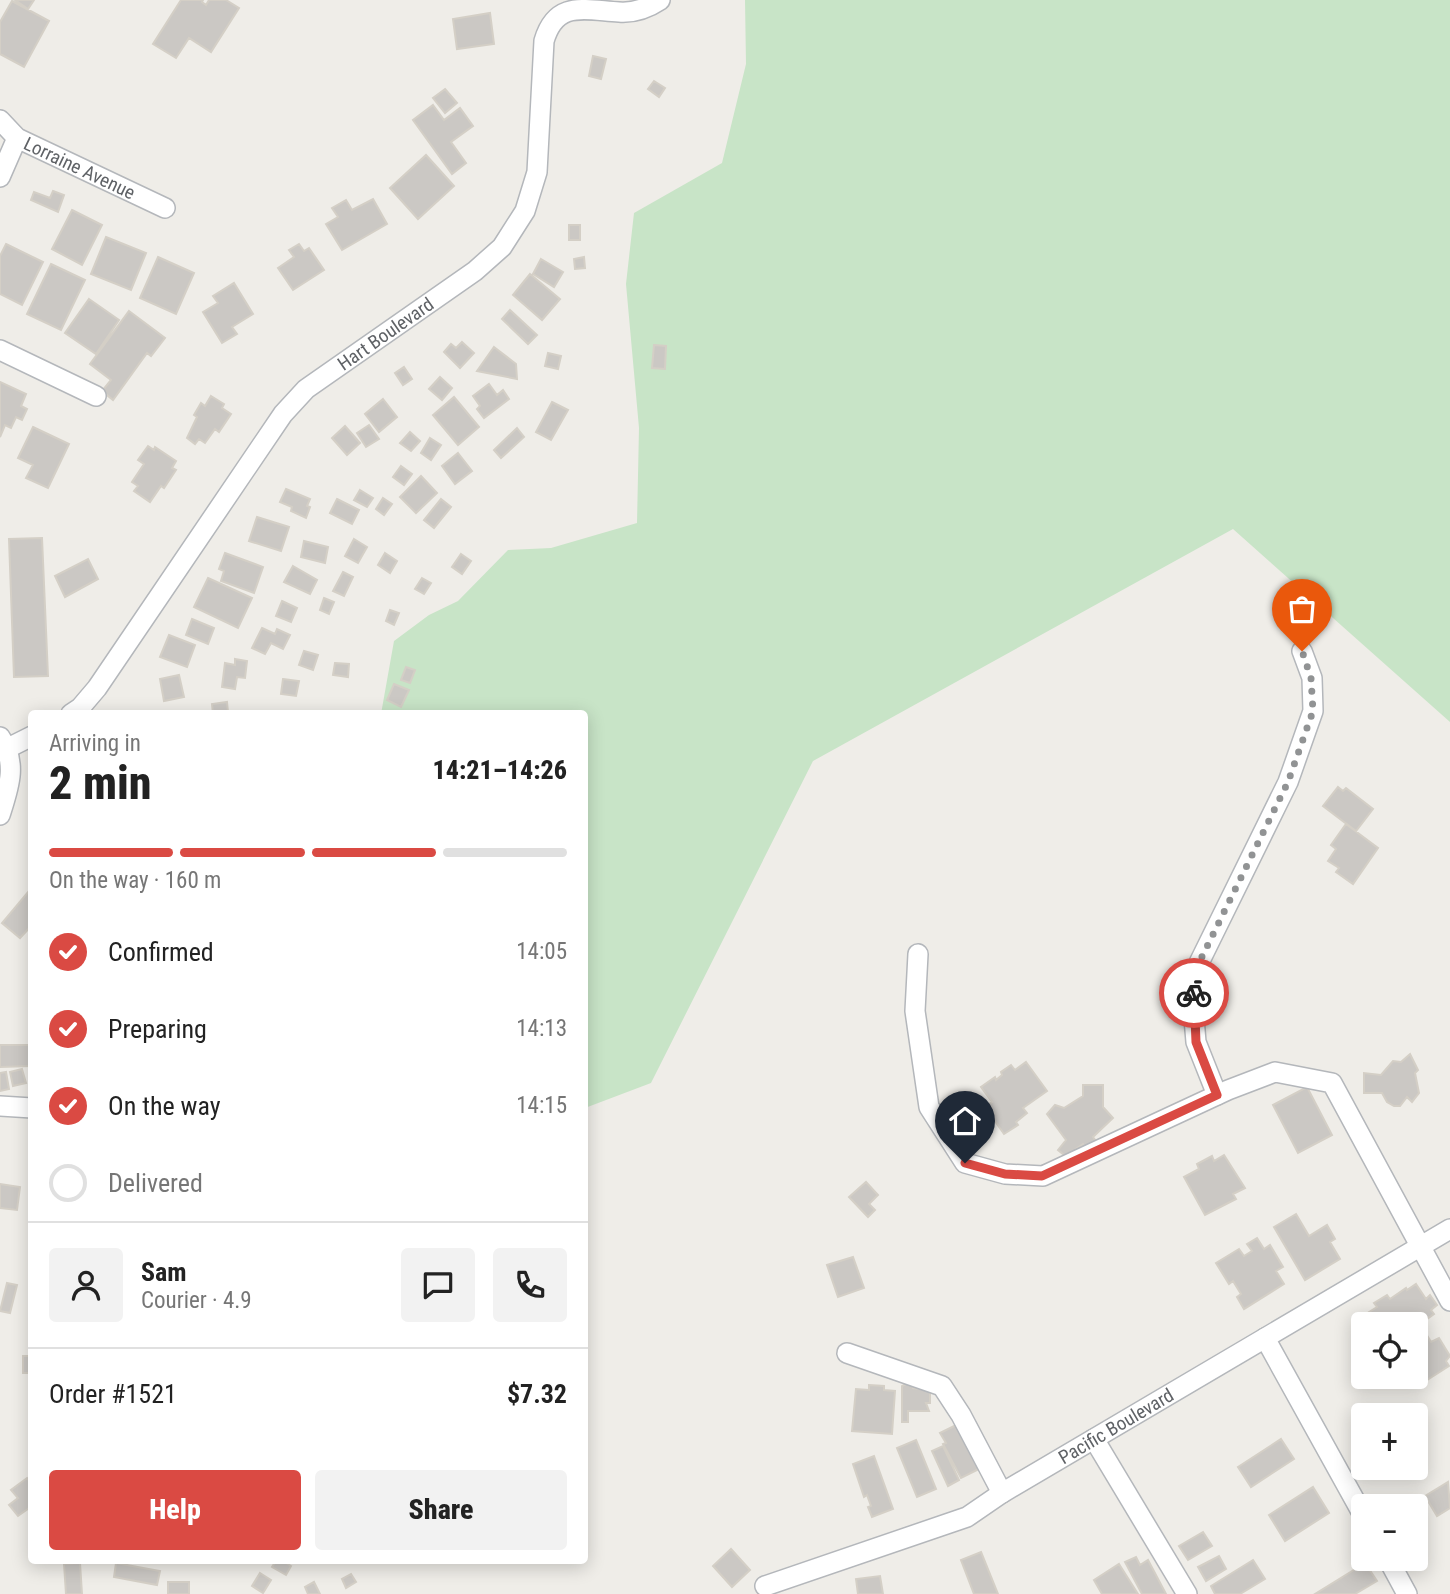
<!DOCTYPE html>
<html lang="en">
<head>
<meta charset="utf-8">
<style>
  :root { --surface:#fff; --page:#f2f2f2; --text:#222; --muted:#767676; --line:#e0e0e0; --accent:#da4a43 }
  body { margin:0; font-family:"Roboto Condensed",sans-serif; background:var(--page); color:var(--text); height:100vh; display:flex; flex-direction:column; font-size:26px; white-space:nowrap }
  * { box-sizing:border-box; margin:0 }
  p { font-size:23px; color:var(--muted) }
  .icon { flex:none; width:38px; height:38px; fill:none; stroke:currentColor; stroke-width:2; stroke-linecap:round; stroke-linejoin:round }
  .map { position:relative; flex:1; overflow:hidden }
  .side { position:absolute; left:28px; top:710px; width:560px; height:854px; display:flex; flex-direction:column; background:var(--surface); border-radius:7px; box-shadow:0 4px 18px #0003 }
  .side>* { flex:none }
  .buttons { position:absolute; left:1351px; top:1312px; display:grid; gap:14px }
  .buttons a { display:grid; place-items:center; width:77px; height:77px; border-radius:7px; background:var(--surface); box-shadow:0 4px 18px #0003; font-size:35px }
  .pin { position:absolute; display:grid; place-items:center; width:60px; height:60px; color:#fff; margin:-72px -30px; border-radius:50% 50% 50% 0; rotate:-45deg; box-shadow:0 0 7px #0007 }
  .pin .icon { rotate:45deg }
  .courier { position:absolute; display:grid; place-items:center; width:70px; height:70px; margin:-35px; border:5px solid #da4a43; border-radius:50%; background:#fff; color:#222; box-shadow:0 2px 9px #0007 }
  .summary em { font-style:normal; font-weight:800 }
  .summary div { display:flex; flex-direction:column-reverse }
  .summary { display:flex; align-items:center; justify-content:space-between; height:119px; padding:0 21px }
  h1 { font-size:46px; font-weight:800; line-height:52px }
  .bar { display:grid; grid-template-columns:repeat(4,1fr); gap:10px 7px; align-content:center; height:84px; padding:0 21px }
  .bar i { height:9px; border-radius:5px; background:var(--line) }
  .bar .active { background:var(--accent) }
  .bar p { grid-column:span 4 }
  .line { display:flex; align-items:center; gap:18px; padding:0 21px; border-top:2px solid var(--line) }
  .line div { flex:1 }
  .round { display:grid; place-items:center; flex:none; width:74px; height:74px; border-radius:7px; background:var(--page) }
  ol { padding:0 21px; list-style:none }
  li { display:flex; align-items:center; gap:21px; height:77px }
  li p { margin-inline-start:auto }
  li .icon { padding:7px; border-radius:50%; background:var(--accent); color:#fff; stroke-width:4 }
  li:last-child { color:var(--muted) }
  li i { width:38px; height:38px; border:4px solid var(--line); border-radius:50% }
  .cta { display:flex; gap:14px; margin-top:auto; padding:14px 21px }
  .cta a { flex:1; height:80px; border-radius:7px; background:var(--accent); color:#fff; font-size:28px; font-weight:800; line-height:80px; text-align:center }
  .cta a+a { background:var(--page); color:var(--text) }
  .map>svg:first-child { display:block }
  .green { fill:#c8e4c7 }
  .building { fill:#cbc8c4; stroke:#d4cfc6; stroke-width:2 }
  .lines { fill:none; stroke-linecap:round; stroke-linejoin:round }
  .minor-casing { stroke:#b4b7bb; stroke-width:22 }
  .minor { stroke:#fff; stroke-width:19 }
  .done { stroke:#919394; stroke-width:7; stroke-dasharray:0 12.6 }
  .route { stroke:#da4a43; stroke-width:9 }
  .labels { text-anchor:middle; stroke-width:5; stroke-linejoin:round; paint-order:stroke }
  .street-label { font-size:19px; fill:#5f6266; stroke:#fff }
</style>
</head>
<body>
<div class="map">
<svg width="1450" height="1594" viewBox="0 0 1450 1594">
  <rect width="100%" height="100%" fill="#efede8"/>
  <path class="green" d="M745,0H1450V722L1233,529L813,761L651,1083L585,1108L584,714H381L394,641L429,615L458,601L508,550L551,548L637,523L639,428L626,284L634,213L722,163L746,64Z"/>
  <path class="building" d="M15,0H34L28,9Z
    M181,0H203L202,2L206,5L209,0H226L239,8L211,52L189,38L176,58L153,44Z
    M12,1L49,21L24,67L0,54V22Z
    M490,13L494,44L457,49L453,19Z
    M593,56L606,59L601,79L589,76Z
    M654,81L665,88L659,97L648,89Z
    M445,89L457,103L445,113L433,98Z
    M433,105L444,120L460,108L473,126L451,142L466,163L452,174L413,120Z
    M426,155L454,186L418,219L390,188Z
    M53,191L64,195L58,212L31,200L34,192L50,198Z
    M373,199L387,224L342,250L326,224L338,217L332,208L346,200L352,210Z
    M72,210L102,225L82,265L52,249Z
    M569,225H580V240H569Z
    M106,237L146,253L131,290L91,274Z
    M6,244L43,262L22,305L0,294V256Z
    M299,244L304,251L309,248L324,270L293,290L278,268L294,257L289,250Z
    M158,257L194,273L176,314L140,298Z
    M584,257L585,268L575,269L574,259Z
    M541,259L563,272L554,287L533,274Z
    M51,264L85,280L61,330L27,314Z
    M530,274L560,299L542,320L513,295Z
    M234,283L253,314L232,327L237,334L222,343L203,312L218,303L213,296Z
    M89,299L119,320L96,354L65,333Z
    M510,310L537,335L528,344L502,319Z
    M129,311L165,338L151,356L147,353L113,400L102,391L111,380L90,364Z
    M462,342L474,353L460,368L444,352L451,344L456,348Z
    M654,345L666,346L665,369L652,368Z
    M494,347L516,364L517,379L477,371Z
    M548,353L561,356L558,369L545,366Z
    M404,367L412,379L403,385L395,373Z
    M440,377L452,388L442,400L429,389Z
    M0,382L26,394L21,406L27,409L22,420L16,417L11,428L5,425L0,437Z
    M489,384L497,395L503,390L509,399L484,418L477,409L480,406L473,396Z
    M211,396L224,404L222,408L231,414L219,432L215,429L205,443L199,439L195,444L187,438L197,417L194,415L201,403L205,406Z
    M454,397L479,427L458,445L433,415Z
    M383,399L397,417L379,432L365,414Z
    M552,402L568,410L551,440L536,432Z
    M369,425L379,439L366,447L357,433Z
    M345,426L360,443L347,455L332,438Z
    M33,427L69,444L48,488L26,478L33,465L18,458Z
    M517,428L524,437L501,458L494,450Z
    M410,432L420,441L411,451L400,443Z
    M430,438L441,445L431,460L421,453Z
    M148,446L154,450L155,447L176,461L172,468L176,470L164,488L161,486L150,502L134,491L138,486L132,482L144,464L138,460Z
    M458,453L472,471L455,484L442,466Z
    M401,466L412,474L404,485L393,477Z
    M421,476L437,493L416,513L400,497Z
    M286,489L310,499L307,506L310,507L306,518L291,511L292,507L280,502Z
    M360,490L373,498L367,507L354,500Z
    M383,498L392,504L384,515L376,509Z
    M337,499L359,510L352,524L330,513Z
    M441,499L451,507L434,528L424,520Z
    M257,517L289,527L281,551L249,541Z
    M42,538L48,676L14,677L9,539Z
    M354,539L367,547L358,563L345,556Z
    M304,541L328,547L325,563L301,557Z
    M225,553L263,567L254,593L221,581L224,571L219,569Z
    M385,553L397,561L390,573L378,565Z
    M461,554L471,561L462,574L452,567Z
    M88,559L98,579L65,597L55,576Z
    M293,566L317,580L310,594L284,582Z
    M343,572L353,577L344,596L333,591Z
    M208,578L252,598L238,628L194,607Z
    M422,578L431,583L424,594L415,589Z
    M324,598L334,602L329,614L320,610Z
    M282,601L297,608L291,622L276,616Z
    M390,610L399,613L394,625L386,621Z
    M192,619L214,628L208,644L186,635Z
    M262,628L275,634L277,629L290,635L283,649L271,643L265,654L252,648Z
    M169,635L195,645L187,667L160,657Z
    M304,651L318,655L313,670L299,665Z
    M235,659L247,661L245,678L237,677L235,689L222,687L225,663L235,665Z
    M335,663L349,664L348,677L333,675Z
    M406,667L415,670L410,683L401,680Z
    M179,675L184,697L164,701L160,679Z
    M283,679L299,681L296,696L281,694Z
    M394,684L409,690L401,707L387,700Z
    M227,702L228,712H232L233,714H213L212,704Z
    M1338,787L1343,791L1346,788L1373,809L1356,831L1323,806Z
    M1346,824L1378,848L1353,884L1336,872L1339,868L1328,861L1336,849L1331,845Z
    M28,892L32,895V925L20,938L2,923Z
    M0,1045H30V1066L0,1067Z
    M1410,1054L1418,1070L1415,1073L1419,1093L1412,1102L1407,1097L1400,1106H1394L1387,1102L1382,1093H1364V1073L1381,1075L1393,1061L1401,1062Z
    M1026,1062L1047,1091L1023,1108L1027,1113L1016,1122L1018,1125L1004,1134L985,1107L992,1102L981,1087L995,1077L996,1080L1002,1075L1001,1072L1011,1065L1015,1070Z
    M22,1069L26,1083L13,1086L10,1072Z
    M6,1072L9,1089L0,1091V1073Z
    M1083,1085H1103V1107L1113,1118L1093,1137L1098,1144L1089,1151L1083,1144L1076,1149L1079,1152L1070,1160L1058,1150L1066,1140L1047,1114L1055,1105L1064,1108L1083,1096Z
    M1307,1087L1332,1135L1298,1153L1273,1105Z
    M1224,1155L1245,1188L1233,1194L1236,1199L1205,1215L1184,1177L1199,1169L1197,1164L1212,1156L1214,1161Z
    M866,1182L878,1195L869,1204L875,1210L868,1217L849,1197Z
    M0,1184L20,1187L17,1210L0,1208Z
    M1296,1214L1309,1236L1327,1225L1335,1239L1330,1242L1340,1259L1305,1280L1274,1227Z
    M1257,1238L1264,1249L1270,1245L1283,1267L1276,1271L1284,1284L1244,1309L1237,1297L1241,1294L1233,1281L1229,1284L1216,1263L1239,1249L1244,1256L1252,1251L1247,1244Z
    M853,1257L864,1288L838,1297L827,1265Z
    M7,1283L17,1285L10,1313L0,1311Z
    M1416,1284L1426,1299L1430,1295L1437,1305L1431,1310L1434,1314L1416,1327V1325H1377L1369,1312L1377,1307L1374,1303L1387,1295L1390,1299L1406,1288L1407,1290Z
    M1425,1332L1431,1342L1439,1338L1450,1356L1446,1361L1449,1366L1416,1387L1411,1377H1416V1337Z
    M23,1356H32V1373H23Z
    M906,1384H913V1388L930,1390V1403H926L929,1411H908V1422H902V1386Z
    M869,1385L884,1386V1390L895,1391L892,1434L852,1431L856,1389L869,1390Z
    M960,1423L983,1467L961,1478L943,1444L946,1443L940,1433Z
    M1281,1439L1294,1459L1251,1487L1238,1467Z
    M916,1440L936,1489L917,1497L897,1448Z
    M943,1446L959,1480L948,1486L932,1451Z
    M874,1456L893,1509L872,1517L868,1507L871,1506L867,1495L864,1497L853,1464Z
    M27,1478L32,1484V1506L18,1516L9,1505L18,1498L11,1490Z
    M1448,1482L1450,1508L1437,1516L1425,1496Z
    M1313,1487L1329,1513L1285,1541L1269,1515Z
    M1203,1532L1212,1546L1188,1560L1179,1546Z
    M731,1549L750,1570L732,1587L713,1566Z
    M981,1552L998,1594H974L961,1560Z
    M1219,1556L1226,1569L1206,1581L1198,1567Z
    M1136,1557L1140,1565L1148,1560L1166,1594H1142L1125,1562Z
    M1253,1560L1265,1579L1240,1594H1215L1211,1586Z
    M276,1561H283L291,1566L286,1575L272,1567Z
    M80,1563L82,1594H66L64,1564Z
    M116,1563L160,1571L157,1585L114,1577Z
    M1365,1563L1377,1581L1355,1594H1315Z
    M1119,1564L1138,1594H1102L1094,1580Z
    M260,1573L271,1580L263,1593L252,1586Z
    M351,1574L356,1582L346,1588L342,1579Z
    M880,1576L883,1594H858L856,1579Z
    M168,1582H189V1594H168Z
    M314,1582L320,1594H308L305,1587Z"/>
  <g class="lines">
    <defs>
      <g id="minor">
        <path id="s1" d="M0,120L17,138L165,208"/>
        <path d="M0,177L17,138"/>
        <path d="M0,350L96,396"/>
        <path id="s2" d="M71,714L80,708L97,688L283,414L306,389L475,271L502,247L525,211L537,172L544,41C556,0 584,10 619,12C633,13 648,8 660,0"/>
        <path d="M0,737C18,763 9,787 0,815"/>
        <path d="M8,748L32,736"/>
        <path d="M918,954L915,1011L929,1107L965,1163L1005,1174L1043,1176L1228,1090L1275,1072L1332,1083L1450,1301"/>
        <path d="M1217,1095L1196,1042L1193,1006L1195,971L1288,782L1313,711L1312,678L1302,651"/>
        <path d="M0,1106L32,1108"/>
        <path d="M1265,1338L1363,1515"/>
        <path d="M847,1353L942,1386L961,1415L1002,1493"/>
        <path d="M1094,1439L1187,1594"/>
        <path d="M1388,1559L1407,1594"/>
        <path id="s3" d="M765,1586L967,1517L1002,1493L1450,1229"/>
      </g>
    </defs>
    <use href="#minor" class="minor-casing"/>
    <use href="#minor" class="minor"/>
  </g>
  <g class="lines">
    <path class="done" d="M1194,993L1195,971L1288,782L1313,711L1311,678L1302,651"/>
    <path class="route" d="M965,1163L1005,1174L1042,1176L1217,1095L1196,1042L1194,993"/>
  </g>
  <g class="labels">
    <g class="street-label">
      <text dy="7" stroke="none"><textPath href="#s1" startOffset="94">Lorraine Avenue</textPath></text>
      <text dy="7" stroke="none"><textPath href="#s2" startOffset="499">Hart Boulevard</textPath></text>
      <text dy="7" stroke="none"><textPath href="#s3" startOffset="388">Pacific Boulevard</textPath></text>
    </g>
  </g>
</svg>
<div class="buttons">
<a><svg class="icon" aria-label="locate" viewBox="0 0 24 24"><circle cx="12" cy="12" r="6"/><path d="M12 2v4M12 18v4M2 12h4M18 12h4"/></svg></a>
<a>+</a>
<a>−</a>
</div>
<div class="pin" style="left:1302px;top:651px;background:#ea580c"><svg class="icon" aria-label="bag" viewBox="0 0 24 24"><path d="M5 8h14l-1 12H6zM9 8a3 3 0 0 1 6 0"/></svg></div>
<div class="pin" style="left:965px;top:1163px;background:#1f2937"><svg class="icon" aria-label="home" viewBox="0 0 24 24"><path d="M3 11l9-7 9 7M6 9v11h12V9"/></svg></div>
<div class="courier" style="left:1194px;top:993px"><svg class="icon" aria-label="bike" viewBox="0 0 24 24"><circle cx="6" cy="16" r="4"/><circle cx="18" cy="16" r="4"/><path d="M6 16l4-8h5l3 8M10 8l3 8H6M13 5h3"/></svg></div>
<section class="side">
<div class="summary"><div><h1>2 min</h1><p>Arriving in</p></div><em>14:21–14:26</em></div>
<div class="bar"><i class="active"></i><i class="active"></i><i class="active"></i><i></i><p>On the way · 160 m</p></div>
<ol>
<li><svg class="icon" aria-label="check" viewBox="0 0 24 24"><path d="M5 12l5 5 9-10"/></svg>Confirmed<p>14:05</p></li>
<li><svg class="icon" aria-label="check" viewBox="0 0 24 24"><path d="M5 12l5 5 9-10"/></svg>Preparing<p>14:13</p></li>
<li><svg class="icon" aria-label="check" viewBox="0 0 24 24"><path d="M5 12l5 5 9-10"/></svg>On the way<p>14:15</p></li>
<li><i></i>Delivered</li>
</ol>
<div class="line" style="height:126px"><a class="round"><svg class="icon" aria-label="person" viewBox="0 0 24 24"><circle cx="12" cy="8" r="4"/><path d="M4 21q1-7 8-7t8 7"/></svg></a><div><b>Sam</b><p>Courier · 4.9</p></div><a class="round"><svg class="icon" aria-label="chat" viewBox="0 0 24 24"><path d="M4 5h16v11H9l-5 4z"/></svg></a><a class="round"><svg class="icon" aria-label="phone" viewBox="0 0 24 24"><path d="M5 4h4l2 5-3 2q2 4 5 5l2-3 5 2v4C11 20 4 13 5 4z"/></svg></a></div>
<div class="line" style="height:91px"><div>Order #1521</div><b>$7.32</b></div>
<div class="cta"><a>Help</a><a>Share</a></div>
</section>
</div>
</body>
</html>
